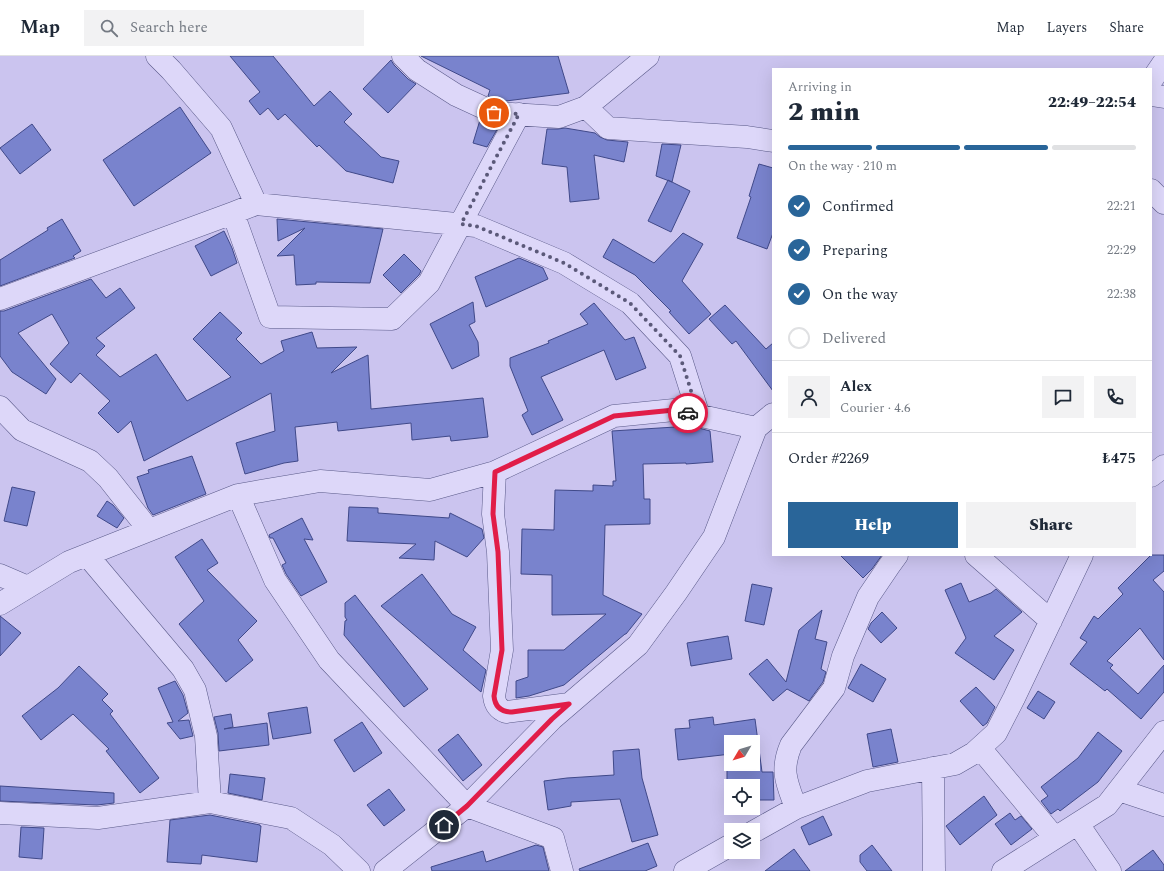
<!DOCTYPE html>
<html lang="en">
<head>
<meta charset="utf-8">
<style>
  :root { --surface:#fff; --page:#f2f2f3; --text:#1f2937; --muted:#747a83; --line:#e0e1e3; --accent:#296599 }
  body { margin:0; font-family:Spectral,serif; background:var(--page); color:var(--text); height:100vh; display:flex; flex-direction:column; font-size:15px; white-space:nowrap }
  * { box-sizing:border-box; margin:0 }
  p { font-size:13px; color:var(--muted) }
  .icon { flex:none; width:22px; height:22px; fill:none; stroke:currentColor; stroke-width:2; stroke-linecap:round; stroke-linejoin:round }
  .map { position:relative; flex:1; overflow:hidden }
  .side { position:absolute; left:772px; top:12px; width:380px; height:488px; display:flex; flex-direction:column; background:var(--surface); border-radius:0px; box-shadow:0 4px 16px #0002 }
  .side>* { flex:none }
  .needle { width:26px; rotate:232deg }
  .fabs { position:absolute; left:724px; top:679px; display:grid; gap:8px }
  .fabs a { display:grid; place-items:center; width:36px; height:36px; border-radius:0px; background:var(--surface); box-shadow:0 4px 16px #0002; font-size:20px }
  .pin { position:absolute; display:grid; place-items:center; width:34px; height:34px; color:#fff; margin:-17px; border:2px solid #fff; border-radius:50%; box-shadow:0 1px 4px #0007 }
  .courier { position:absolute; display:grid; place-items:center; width:40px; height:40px; margin:-20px; border:3px solid #e11d48; border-radius:50%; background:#fff; color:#222; box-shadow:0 1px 5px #0007 }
  .head em { font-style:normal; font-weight:800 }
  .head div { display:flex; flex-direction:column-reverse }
  .head { display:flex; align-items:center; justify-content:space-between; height:68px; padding:0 16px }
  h1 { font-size:26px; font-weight:800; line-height:30px }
  .bar { display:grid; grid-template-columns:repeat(4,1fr); gap:6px 4px; align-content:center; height:48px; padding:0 16px }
  .bar i { height:5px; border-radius:3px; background:var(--line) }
  .bar .current { background:var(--accent) }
  .bar p { grid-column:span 4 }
  .line { display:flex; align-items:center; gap:10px; padding:0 16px; border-top:1px solid var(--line) }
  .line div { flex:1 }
  .round { display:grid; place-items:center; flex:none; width:42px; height:42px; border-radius:0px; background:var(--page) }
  ol { padding:0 16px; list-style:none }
  li { display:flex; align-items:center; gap:12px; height:44px }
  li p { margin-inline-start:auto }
  li .icon { padding:4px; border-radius:50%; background:var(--accent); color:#fff; stroke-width:4 }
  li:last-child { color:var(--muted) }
  li i { width:22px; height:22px; border:2px solid var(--line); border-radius:50% }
  .button { display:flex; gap:8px; margin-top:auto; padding:8px 16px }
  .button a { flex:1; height:46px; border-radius:0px; background:var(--accent); color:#fff; font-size:16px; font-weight:800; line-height:46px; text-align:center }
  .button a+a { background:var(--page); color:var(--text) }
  header { display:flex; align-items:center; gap:24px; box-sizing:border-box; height:56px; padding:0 20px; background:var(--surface); border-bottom:1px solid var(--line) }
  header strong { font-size:19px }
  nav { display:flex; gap:22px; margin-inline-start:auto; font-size:14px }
  .search { width:280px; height:36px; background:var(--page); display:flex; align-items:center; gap:10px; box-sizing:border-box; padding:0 14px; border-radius:0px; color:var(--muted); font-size:15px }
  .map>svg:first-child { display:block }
  .building { fill:#7983cd; stroke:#404989 }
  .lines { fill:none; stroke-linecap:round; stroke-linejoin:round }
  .street-casing { stroke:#5a5a89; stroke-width:23 }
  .street { stroke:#ddd7f9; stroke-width:22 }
  .done { stroke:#5b5979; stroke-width:4; stroke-dasharray:0 7.2 }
  .route { stroke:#e11d48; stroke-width:5 }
</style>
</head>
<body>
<header>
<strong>Map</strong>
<div class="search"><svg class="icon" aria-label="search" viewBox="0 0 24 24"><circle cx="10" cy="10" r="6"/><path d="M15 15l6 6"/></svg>Search here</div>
<nav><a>Map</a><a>Layers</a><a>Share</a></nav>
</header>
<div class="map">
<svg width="1164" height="815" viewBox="0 0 1164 815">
  <rect width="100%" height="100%" fill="#cbc4ef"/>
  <path class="building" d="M230,0H273L314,50L330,35L352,58L344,66L381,101L399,105L393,127L346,115L319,89L317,91L285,58L278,64L268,52L260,59L249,45L260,36Z
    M421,0H558L569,37L506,45H498L488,40L490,34Z
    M391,4L394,9L408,23L416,28L388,57L363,33Z
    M180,51L211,97L134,150L103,104Z
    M480,64L490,68L499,70L487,91L473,87Z
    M32,68L51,94L20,118L0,92Z
    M565,72L595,77L600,81L607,84L628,86L624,106L594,99L599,143L570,146L567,111L542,108L547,73H558Z
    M662,88L681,89L672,126L656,120Z
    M759,108L773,112V177L767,193L737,182L751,141L749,140Z
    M668,124L690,135L671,176L648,165Z
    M62,163L81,195L73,200L75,202L0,230V204L48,174L47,172Z
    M277,163L383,173L370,227L316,226V228L296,229L294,199L277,200L305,172L278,185Z
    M224,175L232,192L237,207L211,220L195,190Z
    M683,177L703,188L682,225L711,258L689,278L669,256L671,255L635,219L603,201L613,183L654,207Z
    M404,198L421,215L419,219L401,237L383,219Z
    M519,202L543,212L548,223L486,251L475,221Z
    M91,223L106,242L120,232L135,252L96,282L105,290L96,299L120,321L156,298L187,345L231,321L193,283L220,256L242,277L236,283L261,308L284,295L281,285L312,276L317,292L357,291L331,317L368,299L371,353L483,342L488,381L451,385L450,380L412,384L411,367L338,375L337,366L295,371L298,405L284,407L245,418L236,387L275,375L271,337L144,405L131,365L118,377L98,357L110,345L80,317L71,327L50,308L69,287L52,258L18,277L56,323L46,338L12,316L0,300V255H4Z
    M473,246L475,266L469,269L478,286L479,300L452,313L430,268Z
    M594,247L625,284L634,281L646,312L616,324L604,294L541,321L563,364L532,379L522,359L528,355L510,310V302L549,287L548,285L588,268L580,258Z
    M725,249L766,293L773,287V335L736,285L732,288L709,263Z
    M691,370L710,375L713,406L686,408V407L643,408L644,443H650V468L605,469L603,539L642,558L626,578H625L564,629L529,640L516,642V625L528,621V594H564L606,558L552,559V519L521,518L522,473L554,474L555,434L593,435V429L613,430V425H616L612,375Z
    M192,400L206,438L153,459L148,452L137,421L149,417L148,414Z
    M12,431L35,436L27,470L4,465Z
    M107,445L113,449L124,462L117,472L97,460Z
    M349,451L378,452V457L449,462L450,457L482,473L484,482L467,501L435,485L434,504L399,502L416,488L347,485Z
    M302,462L313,484L304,483L327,526L301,540L286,518L282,509L286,507L273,482H270L269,479Z
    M202,483L218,507L207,514L257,565L238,584L253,604L226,626L179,568L204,545L175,501Z
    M840,499H882L872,513L863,522Z
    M1151,499H1164V515L1153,524L1164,536V604L1140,572L1107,605L1113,609L1110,612L1138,638L1164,609V636L1141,663L1107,633L1105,635L1070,608L1087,586L1080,582L1094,560L1098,563L1123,538L1118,532Z
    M422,518L452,558L476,571L463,594L486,614L481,636L381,550Z
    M961,527L969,546L991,537L996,533L1022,556L994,580L1014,594L994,624L955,597L966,582L945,534Z
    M752,528L772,532L764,569L745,565Z
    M355,539L428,633L404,651L344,579L345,565L347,564L345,561V547Z
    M822,554L815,583L827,586L821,613L826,616L823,626L809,645L787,633L773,645L749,618L767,603L786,626L799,574Z
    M882,556L897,572L881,587L868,573L871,567Z
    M0,560L21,577L0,600Z
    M728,580L732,603L691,610L687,587Z
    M861,608L886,623L873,646L848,632Z
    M79,610L108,638L102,644L113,655L110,658L159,722L140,737L106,695L109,693L73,658L41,684L22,660L58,632Z
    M175,625L183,639L188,657L178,665L189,664L193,680L180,683L167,667L173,666L158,632Z
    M976,631L995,651L987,667L983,670L960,645Z
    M1038,635L1055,646L1044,663L1027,652Z
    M307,651L311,677L273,683L268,657Z
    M231,658L233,671L224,673L267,667L269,689L219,695L218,677L214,661Z
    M713,661L714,669L755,663L762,716H773L774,744H753V730H731V744H727V704L731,701V708H753V686H731V698L678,704L675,673L690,672L689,664Z
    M362,666L382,697L354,716L334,684Z
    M891,673L898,706L873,711L867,678Z
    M1098,676L1122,695L1098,726L1060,755L1058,753L1051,758L1041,745L1048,740L1041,731L1078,702Z
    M458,678L482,709L463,725L438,694Z
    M639,693L642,722L658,779L632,786L620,743L571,746V750L548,754L544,725L567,722L614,719L613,695Z
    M230,718L265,722L262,744L228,737Z
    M0,730L114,737V747L97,749L0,745Z
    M389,733L405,754L384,770L367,749Z
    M984,740L997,759L960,789L946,770Z
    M1010,757L1015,764L1021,760L1032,773L1011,789L995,768Z
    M210,759L260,769V770H261L257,806L202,799L201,808L167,806L170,764Z
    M823,760L832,779L809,789L801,771Z
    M21,771L44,772L42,803L19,801Z
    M648,787L657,810L645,815H580L579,813Z
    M536,789L543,791L549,815H432L431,811L483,795L486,806Z
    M872,789L892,815H867L860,806V799Z
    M794,793L810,815H765Z
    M1153,794L1164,809V815H1125Z"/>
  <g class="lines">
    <defs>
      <path id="street" d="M157,0L171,14L221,72L256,148
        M403,0L417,14L456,39L495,57L559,61L586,51L648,0
        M1151,25L1164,6
        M1151,39L1164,41
        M586,51L608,72L747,81L773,85
        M1151,134L1164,147
        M233,157L270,261L392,263L429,227L519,58
        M0,243L233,157L256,148L476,170L564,207L630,247L680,300L699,360
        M0,351L22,374L90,405L108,422L149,474
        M495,416L493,458L498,496L502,594L494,640C495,649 498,653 506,656L569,648
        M1151,420L1164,410
        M238,439L275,524L329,604L467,750L553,782L562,815
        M87,499L183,613L195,634L206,680L210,746
        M976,499L1051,565
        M0,519L28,531
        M0,548L69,506L238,439L320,425L430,434L495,416L614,360L674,354L756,372
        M980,692L1055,782
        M933,712L934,815
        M1119,734L1164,749
        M796,752C787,727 780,715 791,689L834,632L843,600L868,541L889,510L897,499
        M0,757L98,762L210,746L291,762L332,789L359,815
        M1078,768L1110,815
        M753,776L796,752L867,725L955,708L974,697L996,677L1014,642L1082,499
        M385,815L467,750L552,663L638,589L676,537L714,481L756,372L773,358
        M685,815L731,789
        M1003,815L1107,749L1164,676"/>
    </defs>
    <use href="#street" class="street-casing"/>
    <use href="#street" class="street"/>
  </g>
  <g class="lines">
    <path class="done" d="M494,57L519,58L461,168L476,170L564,207L630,247L680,300L699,360L688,357"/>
    <path class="route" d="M444,769L467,750L552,663L569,648L512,656C501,656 495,651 494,640L502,594L498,496L493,458L495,416L614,360L674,354L688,357"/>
  </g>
</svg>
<div class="fabs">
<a><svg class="needle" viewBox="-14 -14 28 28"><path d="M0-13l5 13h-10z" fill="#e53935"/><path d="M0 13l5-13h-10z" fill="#747a83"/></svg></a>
<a><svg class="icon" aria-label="locate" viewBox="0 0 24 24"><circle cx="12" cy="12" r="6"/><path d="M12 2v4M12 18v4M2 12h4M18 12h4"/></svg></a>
<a><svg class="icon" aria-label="layers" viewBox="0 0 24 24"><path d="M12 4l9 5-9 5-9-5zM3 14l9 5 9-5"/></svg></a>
</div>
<div class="pin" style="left:494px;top:57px;background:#ea580c"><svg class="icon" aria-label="bag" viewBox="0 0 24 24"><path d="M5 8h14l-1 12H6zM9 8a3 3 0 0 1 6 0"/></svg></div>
<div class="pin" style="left:444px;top:769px;background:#1f2937"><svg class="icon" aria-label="home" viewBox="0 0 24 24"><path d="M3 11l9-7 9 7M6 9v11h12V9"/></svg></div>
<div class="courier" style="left:688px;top:357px"><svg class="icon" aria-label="car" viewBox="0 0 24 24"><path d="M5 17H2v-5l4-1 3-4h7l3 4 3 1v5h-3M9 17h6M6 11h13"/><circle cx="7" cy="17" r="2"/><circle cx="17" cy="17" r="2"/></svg></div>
<section class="side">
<div class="head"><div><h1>2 min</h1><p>Arriving in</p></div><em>22:49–22:54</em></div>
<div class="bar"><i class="current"></i><i class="current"></i><i class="current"></i><i></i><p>On the way · 210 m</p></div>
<ol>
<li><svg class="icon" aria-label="check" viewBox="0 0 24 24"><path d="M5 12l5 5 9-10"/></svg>Confirmed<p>22:21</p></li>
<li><svg class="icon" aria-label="check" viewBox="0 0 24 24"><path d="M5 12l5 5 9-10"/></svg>Preparing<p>22:29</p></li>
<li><svg class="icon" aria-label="check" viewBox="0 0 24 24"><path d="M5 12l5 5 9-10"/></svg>On the way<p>22:38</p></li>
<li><i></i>Delivered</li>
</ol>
<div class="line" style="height:72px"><a class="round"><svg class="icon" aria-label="person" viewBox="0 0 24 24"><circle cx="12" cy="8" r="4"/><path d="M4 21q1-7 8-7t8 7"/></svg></a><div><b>Alex</b><p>Courier · 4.6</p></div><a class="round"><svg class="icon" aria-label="chat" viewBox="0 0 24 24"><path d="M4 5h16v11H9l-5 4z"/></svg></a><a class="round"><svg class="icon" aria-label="phone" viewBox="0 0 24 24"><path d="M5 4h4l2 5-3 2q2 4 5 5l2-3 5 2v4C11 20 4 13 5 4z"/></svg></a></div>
<div class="line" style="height:52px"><div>Order #2269</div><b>₺475</b></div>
<div class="button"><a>Help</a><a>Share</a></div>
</section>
</div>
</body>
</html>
